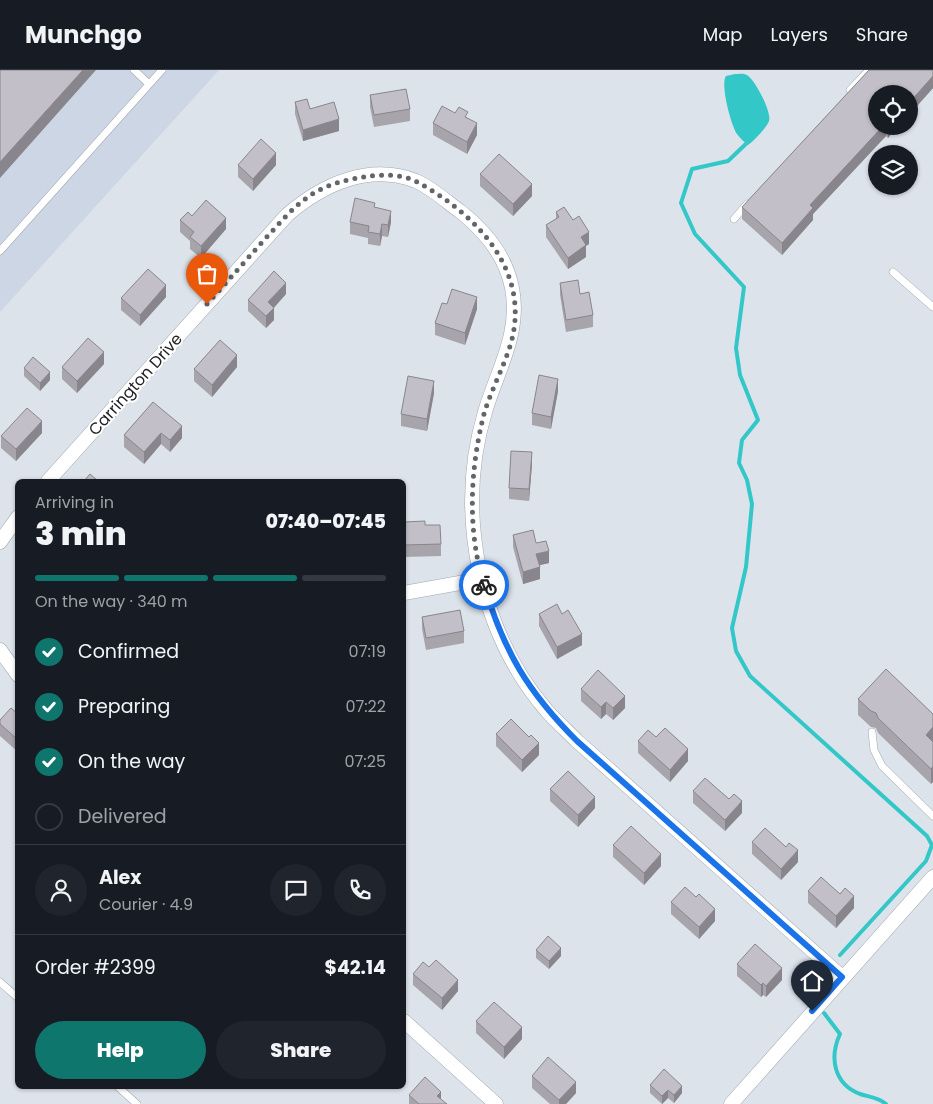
<!DOCTYPE html>
<html lang="en">
<head>
<meta charset="utf-8">
<style>
  :root { --surface:#171b24; --page:#20242c; --text:#f1f3f6; --muted:#9ea1a6; --line:#363941; --accent:#0f766e }
  body { margin:0; font-family:Poppins,sans-serif; background:var(--page); color:var(--text); height:100vh; display:flex; flex-direction:column; font-size:19px; white-space:nowrap }
  * { box-sizing:border-box; margin:0 }
  p { font-size:16px; color:var(--muted) }
  .icon { flex:none; width:28px; height:28px; fill:none; stroke:currentColor; stroke-width:2; stroke-linecap:round; stroke-linejoin:round }
  .map { position:relative; flex:1; overflow:hidden }
  .details { position:absolute; left:15px; top:409px; width:391px; height:610px; display:flex; flex-direction:column; background:var(--surface); border-radius:8px; box-shadow:0 1px 4px #0004 }
  .details>* { flex:none }
  .fabs { position:absolute; left:868px; top:15px; display:grid; gap:10px }
  .fabs a { display:grid; place-items:center; width:50px; height:50px; border-radius:50%; background:var(--surface); box-shadow:0 1px 4px #0004; font-size:25px }
  .pin { position:absolute; display:grid; place-items:center; width:42px; height:42px; color:#fff; margin:-51px -21px; border-radius:50% 50% 50% 0; rotate:-45deg; box-shadow:0 0 5px #0007 }
  .pin .icon { rotate:45deg }
  .courier { position:absolute; display:grid; place-items:center; width:50px; height:50px; margin:-25px; border:4px solid #1a73e8; border-radius:50%; background:#fff; color:#222; box-shadow:0 1px 6px #0007 }
  .headline em { font-style:normal; font-weight:800 }
  .headline div { display:flex; flex-direction:column-reverse }
  .headline { display:flex; align-items:center; justify-content:space-between; height:85px; padding:0 20px }
  h1 { font-size:32px; font-weight:800; line-height:38px }
  .bar { display:grid; grid-template-columns:repeat(4,1fr); gap:8px 5px; align-content:center; height:60px; padding:0 20px }
  .bar i { height:6px; border-radius:4px; background:var(--line) }
  .bar .current { background:var(--accent) }
  .bar p { grid-column:span 4 }
  .line { display:flex; align-items:center; gap:12px; padding:0 20px; border-top:1px solid var(--line) }
  .line div { flex:1 }
  .round { display:grid; place-items:center; flex:none; width:52px; height:52px; border-radius:26px; background:var(--page) }
  ol { padding:0 20px; list-style:none }
  li { display:flex; align-items:center; gap:15px; height:55px }
  li p { margin-inline-start:auto }
  li .icon { padding:5px; border-radius:50%; background:var(--accent); color:#fff; stroke-width:4 }
  li:last-child { color:var(--muted) }
  li i { width:28px; height:28px; border:2px solid var(--line); border-radius:50% }
  .button { display:flex; gap:10px; margin-top:auto; padding:10px 20px }
  .button a { flex:1; height:58px; border-radius:30px; background:var(--accent); color:#fff; font-size:20px; font-weight:800; line-height:58px; text-align:center }
  .button a+a { background:var(--page); color:var(--text) }
  header { display:flex; align-items:center; gap:30px; box-sizing:border-box; height:70px; padding:0 25px; background:var(--surface); border-bottom:1px solid var(--line) }
  header strong { font-size:24px }
  nav { display:flex; gap:28px; margin-inline-start:auto; font-size:18px }
  .map>svg:first-child { display:block }
  .built { fill:#ccd6e4 }
  .water { fill:#33c7c8 }
  .lines { fill:none; stroke-linecap:round; stroke-linejoin:round }
  .stream { stroke:#33c7c8; stroke-width:4 }
  .lane-casing { stroke:#a1a7ae; stroke-width:8 }
  .street-casing { stroke:#a1a7ae; stroke-width:15 }
  .lane { stroke:#fff; stroke-width:7 }
  .street { stroke:#fff; stroke-width:14 }
  .wall { fill:#a7a4ac }
  .shaded-wall { fill:#88868c }
  .building { fill:#c2bfc8; stroke:#88868c }
  .done { stroke:#62666a; stroke-width:5; stroke-dasharray:0 9 }
  .route { stroke:#1a73e8; stroke-width:6 }
  .labels { text-anchor:middle; stroke-width:4; stroke-linejoin:round; paint-order:stroke }
  .street-label { font-size:16px; fill:#202225; stroke:#fff }
</style>
</head>
<body>
<header>
<strong>Munchgo</strong>
<nav><a>Map</a><a>Layers</a><a>Share</a></nav>
</header>
<div class="map">
<svg width="933" height="1034" viewBox="0 0 933 1034">
  <rect width="100%" height="100%" fill="#dde3eb"/>
  <path class="built" d="M0,0H219L0,242Z"/>
  <path class="water" d="M735,4C739,4 743,3 747,5C755,10 772,42 769,51C767,57 754,71 748,75C744,72 740,68 737,64C731,55 720,14 726,6Z"/>
  <g class="lines">
    <path class="stream" d="M750,70L728,91L692,99L681,133L695,164L744,217L736,278L740,305L758,350L742,370L739,393L747,410L752,434L746,497L732,558L736,581L750,606L927,766L932,775L926,791L840,885
      M808,925L819,909
      M824,943L840,964C829,988 834,1014 860,1024C869,1027 878,1027 886,1034"/>
    <defs>
      <path id="lane" d="M134,0L149,14
        M850,20L869,0
        M734,149L747,134
        M0,181L162,0
        M893,202L933,237
        M872,662L874,680L882,696L933,746
        M0,912L18,928
        M117,1016L137,1034"/>
      <path id="street" d="M48,411L287,145C323,114 369,93 416,111C432,118 447,132 461,142C486,162 506,187 512,218C521,263 497,301 485,342C455,442 479,562 547,641C556,651 567,661 577,671L842,907
        M0,472L18,447
        M404,523L482,509
        M0,580L18,605
        M404,951L496,1034
        M731,1034L933,807"/>
    </defs>
    <use href="#lane" class="lane-casing"/>
    <use href="#street" class="street-casing"/>
    <use href="#lane" class="lane"/>
    <use href="#street" class="street"/>
  </g>
  <path class="wall" d="M869,0H933V18L909,45V24H876V56H898L888,68L886,66L813,144V150L782,185L742,149V137Z
    M370,25L410,39V51L374,57L370,37Z
    M295,32L310,39L339,61L303,71L295,44Z
    M455,43L468,48L477,65L467,84L433,65V53Z
    M238,95H276L253,121L238,107Z
    M480,104L532,126L513,146L480,116Z
    M375,137L391,152L388,167L382,166L380,176L368,174V168L350,164V152Z
    M556,142L589,174L586,176V187L568,199L546,167V155L556,149Z
    M192,146L226,159L201,188L190,179V171L180,162V150Z
    M560,213L580,224L593,245V257L566,262L560,225Z
    M286,224L274,238V250L266,258L248,241V230Z
    M166,227L140,256L121,240V228Z
    M447,234L477,239L465,275L435,265V253Z
    M104,294L77,323L62,309V297Z
    M237,297L212,327L194,311V299Z
    M24,298L50,310L40,321L24,306Z
    M558,321L551,359L532,355V343Z
    M434,323L427,361L401,356V344Z
    M153,332L182,368L170,382L161,374L144,394L124,377V365Z
    M42,363L16,391L1,378V366Z
    M532,394L529,431L509,429V418Z
    M404,452L425,455L441,474V486L404,487Z
    M513,465L549,493L540,495V509L523,514L513,477Z
    M539,544H562L582,575L557,589L539,556Z
    M422,547L464,561V573L426,580L422,559Z
    M581,619L625,638L613,650L606,644L601,649L581,631Z
    M858,629L933,644L931,714L878,663L876,658L871,657L858,645Z
    M18,644V682L0,666V650Z
    M496,664L539,685L522,702L496,676Z
    M656,667L688,691L670,712L638,683V671Z
    M550,719L595,738L578,757L550,731Z
    M693,721L742,743L725,761L693,733Z
    M752,772L798,792L781,810L752,784Z
    M613,775L661,796L644,815L613,787Z
    M808,821L840,824L854,838L836,858L808,833Z
    M696,827L715,851L699,869L671,844V832Z
    M536,880L561,886L549,899L536,888Z
    M737,894L782,910L766,927L763,925L761,927L737,906Z
    M413,904L458,921L442,940L413,915Z
    M476,951L522,969L504,989L476,963Z
    M532,1006L576,1023L566,1034H550L532,1018Z
    M650,1015L682,1023L674,1033L668,1028L662,1034L650,1023Z
    M409,1025L447,1034H409Z"/>
  <path class="shaded-wall" d="M83,0H96L0,108V92Z
    M933,6V18L909,45V33Z
    M339,49V61L303,71V60Z
    M477,53V65L467,84V72Z
    M883,56H886V66L813,144V150L782,185V173L810,135Z
    M888,56H898L888,68Z
    M276,83V95L253,121V109Z
    M532,114V126L513,146V134Z
    M391,141V152L388,167V155Z
    M226,148V159L201,188V176Z
    M382,154V166L380,176V164Z
    M589,162V174L586,176V187L568,199V188L581,167Z
    M286,213V224L268,244V232Z
    M166,215V227L140,256V245Z
    M477,227V239L465,275V263Z
    M274,238V250L266,258V246Z
    M104,282V294L77,323V311Z
    M237,285V297L212,327V315Z
    M50,302V310L40,321V313Z
    M558,309V321L551,359V347Z
    M434,311V323L427,361V349Z
    M42,351V363L16,391V379Z
    M182,356V368L170,382V370Z
    M161,363V374L144,394V382Z
    M532,382V394L529,431V419Z
    M549,481V493L536,496V484Z
    M540,497V509L523,514V502Z
    M582,564V575L557,589V577Z
    M625,626V638L613,650V638Z
    M606,632V644L601,649V637Z
    M933,657V673L926,665Z
    M539,673V685L522,702V690Z
    M688,679V691L670,712V700Z
    M933,696V712L931,714V699Z
    M595,727V738L578,757V745Z
    M742,731V743L725,761V750Z
    M798,780V792L781,810V799Z
    M661,784V796L644,815V803Z
    M854,826V838L836,858V846Z
    M715,839V851L699,869V857Z
    M561,878V886L549,899V891Z
    M782,898V910L766,927V916Z
    M458,910V921L442,940V928Z
    M763,913V925L761,927V915Z
    M522,957V969L504,989V977Z
    M576,1012V1023L566,1034H559V1030Z
    M682,1016V1023L674,1033V1025Z
    M668,1020V1028L662,1034V1026Z
    M441,1022V1033L437,1026Z"/>
  <path class="building" d="M0,0H83L0,92Z
    M869,0H933V6L909,33V24H876V56H883L810,135L813,138L782,173L742,137Z
    M406,19L410,39L374,45L370,25Z
    M307,29L310,39L334,32L339,49L303,60L295,32Z
    M442,36L455,43L459,37L468,42L465,47L477,53L467,72L433,53Z
    M261,69L276,83L253,109L238,95Z
    M499,84L532,114L513,134L480,104Z
    M355,128L375,133L374,137L391,141L388,155L382,154L380,164L368,162L369,156L350,152Z
    M206,130L226,148L201,176L190,167L194,162L180,150L188,142L192,146Z
    M564,137L573,150L579,146L589,162L581,167L586,175L568,188L546,155L559,147L556,142Z
    M148,199L166,215L140,245L121,228Z
    M274,201L286,213L268,232L274,238L266,246L248,230Z
    M578,210L580,224L589,222L593,245L566,250L560,213Z
    M452,219L477,227L465,263L435,253L442,233L447,234Z
    M88,268L104,282L77,311L62,297Z
    M220,270L237,285L212,315L194,299Z
    M33,287L50,302L40,313L24,298Z
    M539,305L558,309L551,347L532,343Z
    M408,306L434,311L427,349L401,344Z
    M153,332L182,356L170,370L161,363L144,382L124,365Z
    M27,338L42,351L16,379L1,366Z
    M511,381L532,382L529,419L509,418Z
    M90,404L98,411H84Z
    M425,451V455H440L441,474L404,475V452Z
    M533,460L536,473L546,471L549,481L536,484L540,497L523,502L513,465Z
    M557,534L562,544L568,540L582,564L557,577L539,544Z
    M460,540L464,561L426,568L422,547Z
    M886,599L933,644V657L926,665L933,672V696L931,699L878,648L876,643L871,641L858,629Z
    M598,600L625,626L613,638L606,632L601,637L581,619Z
    M11,638L18,644V670L0,654V650Z
    M511,649L529,667L531,665L539,673L522,690L496,664Z
    M665,658L688,679L670,700L638,671L648,660L656,667Z
    M568,701L595,727L578,745L550,719Z
    M705,708L729,729L734,724L742,731L725,750L693,721Z
    M631,756L661,784L644,803L613,775Z
    M765,758L786,777L789,773L798,780L781,799L752,772Z
    M821,807L840,824L845,818L854,826L836,846L808,821Z
    M685,817L696,827L699,824L715,839L699,857L671,832Z
    M548,866L561,878L549,891L536,880Z
    M755,874L782,898L766,916L763,913L761,915L737,894Z
    M436,890L458,910L442,928L413,904L423,892L429,897Z
    M494,932L522,957L504,977L476,951Z
    M548,987L576,1012L559,1030L532,1006Z
    M664,999L682,1016L674,1025L668,1020L662,1026L650,1015Z
    M425,1007L441,1022L437,1026L447,1034H419L409,1025Z"/>
  <g class="lines">
    <path class="done" d="M207,234C227,212 246,190 265,169C279,154 292,138 308,127C324,115 345,110 364,107C382,104 404,104 419,113C477,145 531,201 511,273C504,297 491,320 484,344C470,399 467,460 484,515"/>
    <path class="route" d="M484,515C504,582 528,622 577,671L842,907L812,941"/>
  </g>
  <g class="labels">
    <g class="street-label">
      <text transform="translate(135 314) rotate(-48)" y="6">Carrington Drive</text>
    </g>
  </g>
</svg>
<div class="fabs">
<a><svg class="icon" aria-label="locate" viewBox="0 0 24 24"><circle cx="12" cy="12" r="6"/><path d="M12 2v4M12 18v4M2 12h4M18 12h4"/></svg></a>
<a><svg class="icon" aria-label="layers" viewBox="0 0 24 24"><path d="M12 4l9 5-9 5-9-5zM3 14l9 5 9-5"/></svg></a>
</div>
<div class="pin" style="left:207px;top:234px;background:#ea580c"><svg class="icon" aria-label="bag" viewBox="0 0 24 24"><path d="M5 8h14l-1 12H6zM9 8a3 3 0 0 1 6 0"/></svg></div>
<div class="pin" style="left:812px;top:941px;background:#1f2937"><svg class="icon" aria-label="home" viewBox="0 0 24 24"><path d="M3 11l9-7 9 7M6 9v11h12V9"/></svg></div>
<div class="courier" style="left:484px;top:515px"><svg class="icon" aria-label="bike" viewBox="0 0 24 24"><circle cx="6" cy="16" r="4"/><circle cx="18" cy="16" r="4"/><path d="M6 16l4-8h5l3 8M10 8l3 8H6M13 5h3"/></svg></div>
<section class="details">
<div class="headline"><div><h1>3 min</h1><p>Arriving in</p></div><em>07:40–07:45</em></div>
<div class="bar"><i class="current"></i><i class="current"></i><i class="current"></i><i></i><p>On the way · 340 m</p></div>
<ol>
<li><svg class="icon" aria-label="check" viewBox="0 0 24 24"><path d="M5 12l5 5 9-10"/></svg>Confirmed<p>07:19</p></li>
<li><svg class="icon" aria-label="check" viewBox="0 0 24 24"><path d="M5 12l5 5 9-10"/></svg>Preparing<p>07:22</p></li>
<li><svg class="icon" aria-label="check" viewBox="0 0 24 24"><path d="M5 12l5 5 9-10"/></svg>On the way<p>07:25</p></li>
<li><i></i>Delivered</li>
</ol>
<div class="line" style="height:90px"><a class="round"><svg class="icon" aria-label="person" viewBox="0 0 24 24"><circle cx="12" cy="8" r="4"/><path d="M4 21q1-7 8-7t8 7"/></svg></a><div><b>Alex</b><p>Courier · 4.9</p></div><a class="round"><svg class="icon" aria-label="chat" viewBox="0 0 24 24"><path d="M4 5h16v11H9l-5 4z"/></svg></a><a class="round"><svg class="icon" aria-label="phone" viewBox="0 0 24 24"><path d="M5 4h4l2 5-3 2q2 4 5 5l2-3 5 2v4C11 20 4 13 5 4z"/></svg></a></div>
<div class="line" style="height:65px"><div>Order #2399</div><b>$42.14</b></div>
<div class="button"><a>Help</a><a>Share</a></div>
</section>
</div>
</body>
</html>
